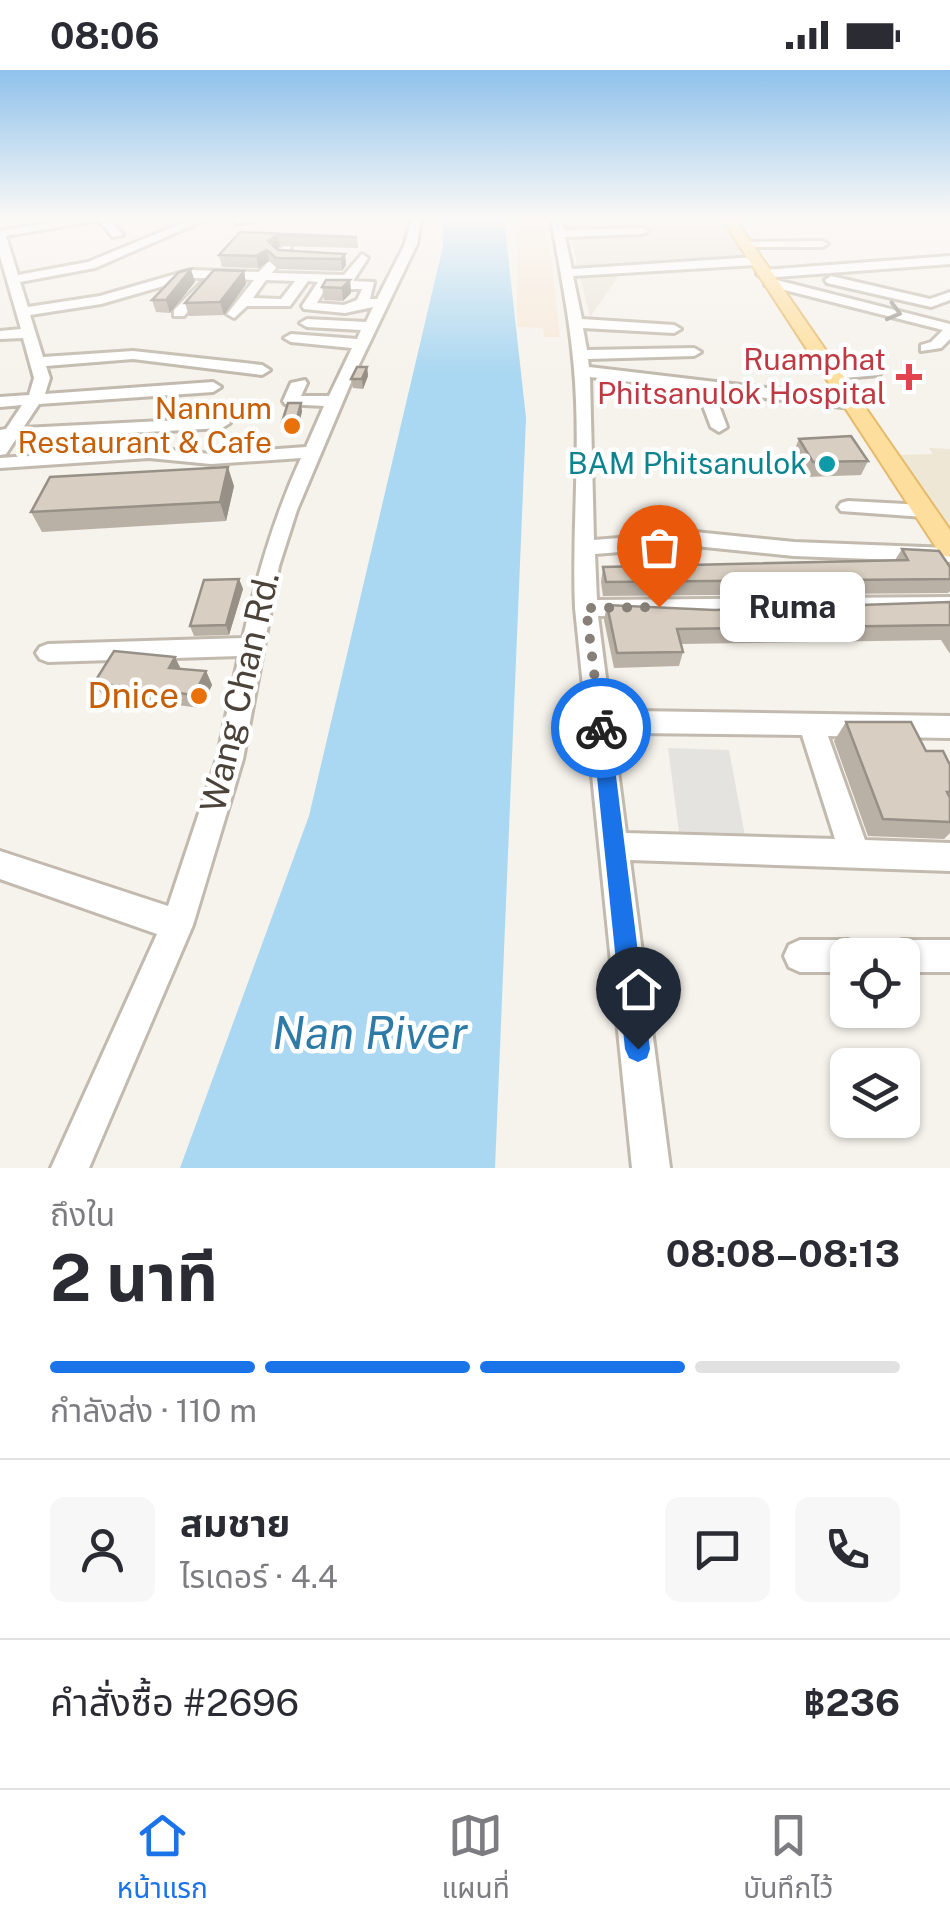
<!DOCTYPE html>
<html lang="th">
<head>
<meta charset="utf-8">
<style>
  :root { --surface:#fff; --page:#f7f7f7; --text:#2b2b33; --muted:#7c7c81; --line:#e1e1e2; --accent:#1a73e8 }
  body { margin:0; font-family:"Public Sans","Noto Sans Thai",sans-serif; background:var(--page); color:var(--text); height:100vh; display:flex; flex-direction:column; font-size:38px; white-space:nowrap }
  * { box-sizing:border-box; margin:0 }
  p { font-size:32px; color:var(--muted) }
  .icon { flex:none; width:55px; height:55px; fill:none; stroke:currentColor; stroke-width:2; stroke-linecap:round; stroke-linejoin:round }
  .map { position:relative; height:1098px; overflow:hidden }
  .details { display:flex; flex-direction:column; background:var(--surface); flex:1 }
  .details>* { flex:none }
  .controls { position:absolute; left:830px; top:868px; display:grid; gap:20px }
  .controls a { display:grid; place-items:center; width:90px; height:90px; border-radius:15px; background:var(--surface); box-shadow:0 2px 8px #0004; font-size:50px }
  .pin { position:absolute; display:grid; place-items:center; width:85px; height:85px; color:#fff; margin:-102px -42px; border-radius:50% 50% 50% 0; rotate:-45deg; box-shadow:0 0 10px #0007 }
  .pin .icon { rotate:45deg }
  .courier { position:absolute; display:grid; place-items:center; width:100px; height:100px; margin:-50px; border:8px solid #1a73e8; border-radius:50%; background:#fff; color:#222; box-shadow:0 2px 12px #0007 }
  .bubble { position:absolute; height:70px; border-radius:15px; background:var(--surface); box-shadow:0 2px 8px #0004; font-size:32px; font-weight:700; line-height:70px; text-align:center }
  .summary em { font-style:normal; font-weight:700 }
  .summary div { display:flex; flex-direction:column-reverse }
  .summary { display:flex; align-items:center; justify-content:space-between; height:170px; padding:0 50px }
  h1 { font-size:65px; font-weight:700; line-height:75px }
  .bar { display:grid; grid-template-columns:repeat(4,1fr); gap:15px 10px; align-content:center; height:120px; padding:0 50px }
  .bar i { height:12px; border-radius:8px; background:var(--line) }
  .bar .current { background:var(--accent) }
  .bar p { grid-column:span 4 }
  .line { display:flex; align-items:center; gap:25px; padding:0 50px; border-top:2px solid var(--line) }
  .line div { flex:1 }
  .round { display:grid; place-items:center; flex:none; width:105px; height:105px; border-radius:15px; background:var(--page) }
  .status { display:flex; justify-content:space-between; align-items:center; height:70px; padding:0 50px; background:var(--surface); direction:ltr }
  .status svg { height:28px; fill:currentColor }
  .dock { display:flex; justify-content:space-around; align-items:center; height:140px; border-top:2px solid var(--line); background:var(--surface); font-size:28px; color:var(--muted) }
  .dock a { display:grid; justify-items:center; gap:5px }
  .dock .current { color:var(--accent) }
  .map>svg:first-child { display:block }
  .residential { fill:#eae4da }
  .commercial { fill:#f7e8d8 }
  .education { fill:#efe7d6 }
  .parking { fill:#e5e3e0 }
  .water { fill:#aad7f1 }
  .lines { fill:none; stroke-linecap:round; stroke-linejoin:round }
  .minor-casing { stroke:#c2baae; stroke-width:6 }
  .major-casing { stroke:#e5ba6b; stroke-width:4 }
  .minor { fill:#fff; fill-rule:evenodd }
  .major { fill:#fede9d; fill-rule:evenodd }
  .wall { fill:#bab1a6 }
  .shaded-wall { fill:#979087 }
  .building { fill:#d8cec1; stroke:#979087; stroke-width:2.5 }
  .oneway { stroke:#9c9892 }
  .route { fill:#1a73e8 }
  .done { stroke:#878078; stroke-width:10; stroke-dasharray:0 18 }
  .health-dot { fill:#e0444e; stroke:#fff; stroke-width:4 }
  .food-dot { fill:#e8710a; stroke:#fff; stroke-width:4 }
  .culture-dot { fill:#0f9aa8; stroke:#fff; stroke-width:4 }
  .labels { text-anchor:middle; stroke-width:9; stroke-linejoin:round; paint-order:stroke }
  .far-health-label { font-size:30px; fill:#be3a42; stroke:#fff; text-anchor:end }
  .far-food-label { font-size:30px; fill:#c56008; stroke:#fff; text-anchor:end }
  .far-culture-label { font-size:30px; fill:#0d838f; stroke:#fff; text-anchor:end }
  .street-label { font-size:35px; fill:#4b4339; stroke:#fff }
  .food-label { font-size:35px; fill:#c56008; stroke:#fff; text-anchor:end }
  .near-water-label { font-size:45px; font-style:italic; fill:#2d7aa7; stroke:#fff }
</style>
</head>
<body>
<div class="status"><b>08:06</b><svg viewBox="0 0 49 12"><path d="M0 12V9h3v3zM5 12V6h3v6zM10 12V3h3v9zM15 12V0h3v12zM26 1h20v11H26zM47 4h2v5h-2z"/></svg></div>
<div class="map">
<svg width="950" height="1098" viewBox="0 0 950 1098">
  <rect width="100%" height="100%" fill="#f6f2ec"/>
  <path class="residential" d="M566,149H724L753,188L627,194L590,247Z"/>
  <path class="commercial" d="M517,149H547L560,267H544L543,258L517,257Z"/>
  <path class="education" d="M929,378L950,379V458L899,385L933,384Z"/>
  <path class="parking" d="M668,678L729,680L745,766L679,762Z"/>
  <path class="water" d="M443,149H504L526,348L495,1098H180L309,746L443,176Z"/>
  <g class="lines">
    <defs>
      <path id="minor" d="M71,149H109L123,165L113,167L99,150L6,166L18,205L88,192L192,149H207L95,198L20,212L28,237L100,226L190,200L259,202L285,174L291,177L272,203L344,205L362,184L368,188L353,211L374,212L370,229H377L405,174L411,149H421L417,174L355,303L297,440L279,496L243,689L193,855L89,1098H51L157,864L0,809V781L168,836L217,689L239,586L48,592L40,589L36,583L40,577L48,574L243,568C257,505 274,447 301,388L211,394L149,388L0,398V388L149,378L211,384L306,377L324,336L285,334L283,331L291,313L305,310L307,313L301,326H329L352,278L291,272L284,268L291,264L357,269L361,260L307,257L300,253L307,249L366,252L373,237L345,243L304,239L302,236L318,212L308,211L290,236H247L234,248L227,244L254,210L206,208L212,212L210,215L184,246H174V240L206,208H191L101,234L30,245L43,287L133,281L262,295L270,300L262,305L133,289L46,296L50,308L45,324L213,312L221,317L213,322L39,334L23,358L222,348L230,353L222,358L16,369L6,384L0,385V360L6,359L22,335L0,337V327L29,325L34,308L23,268L0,269V261L21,259L0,186V161ZM266,210L295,211L281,229L253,228ZM325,219H362L357,230L344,235L317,233Z
        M232,149H263L236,154Z
        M551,149H561L564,160L642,158L648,161L642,164L565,167L572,199L755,187L761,191L755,195L573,206L582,249L674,255L681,259L674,263L583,258L587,280L694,278L701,282L694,286L588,289L589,297L851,328L859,333L851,338L714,322L727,357L719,362L711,357L697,320L590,307L594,470L695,462L794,472L950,478V492L794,486L695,476L595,484L597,530L950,527V543L598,546L626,763L835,769L802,665L635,663L626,659L622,652L626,645L635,641L950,646V668L828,666L865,770L950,773V801L630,790L670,1098H632L575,538C572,469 579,401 576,331C574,270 562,211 551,149Z
        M745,172L822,171L828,174L822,177H741Z
        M950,186V194L763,208L757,204L763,200Z
        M831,206L930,229L950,222V230L931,237L827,213L825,210Z
        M769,208L950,254V269L941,278L921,281V275L931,272L943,260L765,215V209Z
        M874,297L882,302L879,305L832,309L824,304L832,299Z
        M848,431L924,435L934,441L924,447L841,441L838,437L841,433Z
        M800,870H848L859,875L864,885H848V902H800L789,897L784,886L789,875Z
        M902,870H950V902H902V885H886L891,875Z"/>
      <path id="major" d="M722,149H735L950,460V487L941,485Z"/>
    </defs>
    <use href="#minor" class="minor-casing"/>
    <use href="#major" class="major-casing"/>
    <use href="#minor" class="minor"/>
    <use href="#major" class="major"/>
  </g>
  <path class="wall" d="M322,149H405V152H322Z
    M240,162L357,167L358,178L280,176L276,179L345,184L346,195L342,201L278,199L269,191L259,198L222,197L219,185Z
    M244,201L246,214L224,245L189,246L185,233Z
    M350,210L351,223L343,231L324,230L322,217Z
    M195,212L170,243L156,242L152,230Z
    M367,297L368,306L363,319L353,318L351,309Z
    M302,341L298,360H284L282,352Z
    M799,369L868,391L861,405L807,407L793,383Z
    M234,416L226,451L42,462L31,442Z
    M902,479L950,497V521L948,523L603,526L601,512L603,497L895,490Z
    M239,509L243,519L229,565L194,566L190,556Z
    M950,532V584L941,570L681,574L683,582L679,596L614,598L604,550L607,535L714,540Z
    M180,599L206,601L212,615L201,638L103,626L94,613Z
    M846,652L926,681L950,695V763L944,769L868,766L834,671Z"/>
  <path class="shaded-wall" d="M278,165L280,176L270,183L268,171Z
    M267,180L269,191L259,198L256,186Z
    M345,184L346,195L342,201L341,189Z
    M191,199L195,212L170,243L166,230Z
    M244,201L246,214L224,245L220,232Z
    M350,210L351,223L343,231L342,218Z
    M367,297L368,306L363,319L362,309Z
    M301,333L302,341L298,360L296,352Z
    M228,397L234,416L226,451L220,432Z
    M239,509L243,519L229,565L226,555Z
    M175,587L182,601L169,598Z
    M206,601L212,615L201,638L194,625Z"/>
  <path class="building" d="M240,162L357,167L278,165L268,171L278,180L345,184L341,189L276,188L267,180L256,186L219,185Z
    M191,199L166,230H152L179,202Z
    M214,200L244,201L220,232L185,233Z
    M326,210H350L342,218L322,217Z
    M357,297H367L362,309H351Z
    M288,333H301L296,352H282Z
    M851,366L868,391L813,392L799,369Z
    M228,397L220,432L31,442L50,407Z
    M902,479L939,481L950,497V509L606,512L603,497L908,490Z
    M239,509L226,555L190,556L204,510Z
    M950,532V555L677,559L683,582L617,583L607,535L714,540Z
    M114,581L175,587L169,598L206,601L194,625L94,613Z
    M846,652H911L926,681H943L950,695V722H947L950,728V752L883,749Z"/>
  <defs><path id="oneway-chevron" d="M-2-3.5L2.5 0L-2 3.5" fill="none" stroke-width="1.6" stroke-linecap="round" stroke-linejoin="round" transform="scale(2.5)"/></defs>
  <use class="oneway" href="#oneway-chevron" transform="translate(894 242) rotate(15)"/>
  <linearGradient id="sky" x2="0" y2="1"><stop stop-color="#8fc2ec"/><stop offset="0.49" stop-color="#fbf9f6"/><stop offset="1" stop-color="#fbf9f6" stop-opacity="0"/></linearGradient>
  <rect width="950" height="303" fill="url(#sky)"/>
  <path class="route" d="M601,651L610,658L650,979L647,988L638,992L629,988L625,979L592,658Z"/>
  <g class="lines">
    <path class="done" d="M601,658L586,538L659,537"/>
  </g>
  <path class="health-dot" d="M904 292h10v10h10v10h-10v10h-10v-10h-10v-10h10z"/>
  <g class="food-dot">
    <circle cx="292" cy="356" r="10"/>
    <circle cx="199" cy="626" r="10"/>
  </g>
  <circle class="culture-dot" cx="827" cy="394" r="10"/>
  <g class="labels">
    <g class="far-health-label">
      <text x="886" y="300">Ruamphat<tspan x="886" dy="34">Phitsanulok Hospital</tspan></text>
    </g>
    <g class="far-food-label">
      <text x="272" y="349">Nannum<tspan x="272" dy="34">Restaurant &amp; Cafe</tspan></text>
    </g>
    <g class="far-culture-label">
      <text x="807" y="404">BAM Phitsanulok</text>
    </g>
    <g class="street-label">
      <text transform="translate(240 622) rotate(-77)" y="12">Wang Chan Rd.</text>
    </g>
    <g class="food-label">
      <text x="179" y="638">Dnice</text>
    </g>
    <g class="near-water-label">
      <text x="370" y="979">Nan River</text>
    </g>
  </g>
</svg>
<div class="controls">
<a><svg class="icon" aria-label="locate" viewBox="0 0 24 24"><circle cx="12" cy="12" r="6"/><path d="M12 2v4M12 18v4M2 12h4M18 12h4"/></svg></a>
<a><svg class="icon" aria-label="layers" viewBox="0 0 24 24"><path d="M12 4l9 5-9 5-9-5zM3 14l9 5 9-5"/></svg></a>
</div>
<div class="pin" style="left:659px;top:537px;background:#ea580c"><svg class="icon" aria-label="bag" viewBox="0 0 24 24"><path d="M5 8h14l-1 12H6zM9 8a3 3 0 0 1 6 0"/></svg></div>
<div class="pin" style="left:638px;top:979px;background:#1f2937"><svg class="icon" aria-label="home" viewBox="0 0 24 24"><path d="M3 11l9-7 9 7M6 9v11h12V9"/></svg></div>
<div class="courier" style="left:601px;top:658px"><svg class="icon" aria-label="bike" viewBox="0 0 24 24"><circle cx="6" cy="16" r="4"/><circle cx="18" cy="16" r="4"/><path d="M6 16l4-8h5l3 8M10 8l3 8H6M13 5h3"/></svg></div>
<div class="bubble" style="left:720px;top:502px;width:145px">Ruma</div>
</div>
<section class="details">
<div class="summary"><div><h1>2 นาที</h1><p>ถึงใน</p></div><em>08:08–08:13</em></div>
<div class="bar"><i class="current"></i><i class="current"></i><i class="current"></i><i></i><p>กำลังส่ง · 110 m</p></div>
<div class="line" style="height:180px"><a class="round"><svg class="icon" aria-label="person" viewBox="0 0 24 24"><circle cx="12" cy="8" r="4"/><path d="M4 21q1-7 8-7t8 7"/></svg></a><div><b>สมชาย</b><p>ไรเดอร์ · 4.4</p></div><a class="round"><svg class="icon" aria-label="chat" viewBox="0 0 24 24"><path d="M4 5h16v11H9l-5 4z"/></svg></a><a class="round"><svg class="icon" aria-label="phone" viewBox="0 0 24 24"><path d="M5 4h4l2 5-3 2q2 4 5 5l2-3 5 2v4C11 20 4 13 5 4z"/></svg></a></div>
<div class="line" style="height:130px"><div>คำสั่งซื้อ #2696</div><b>฿236</b></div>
</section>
<nav class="dock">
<a class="current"><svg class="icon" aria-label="home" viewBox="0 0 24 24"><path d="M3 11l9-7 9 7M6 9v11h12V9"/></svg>หน้าแรก</a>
<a><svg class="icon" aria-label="map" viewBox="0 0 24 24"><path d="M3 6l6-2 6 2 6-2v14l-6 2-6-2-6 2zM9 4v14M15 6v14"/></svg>แผนที่</a>
<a><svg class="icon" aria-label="saved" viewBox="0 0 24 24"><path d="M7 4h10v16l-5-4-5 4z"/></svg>บันทึกไว้</a>
</nav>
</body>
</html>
